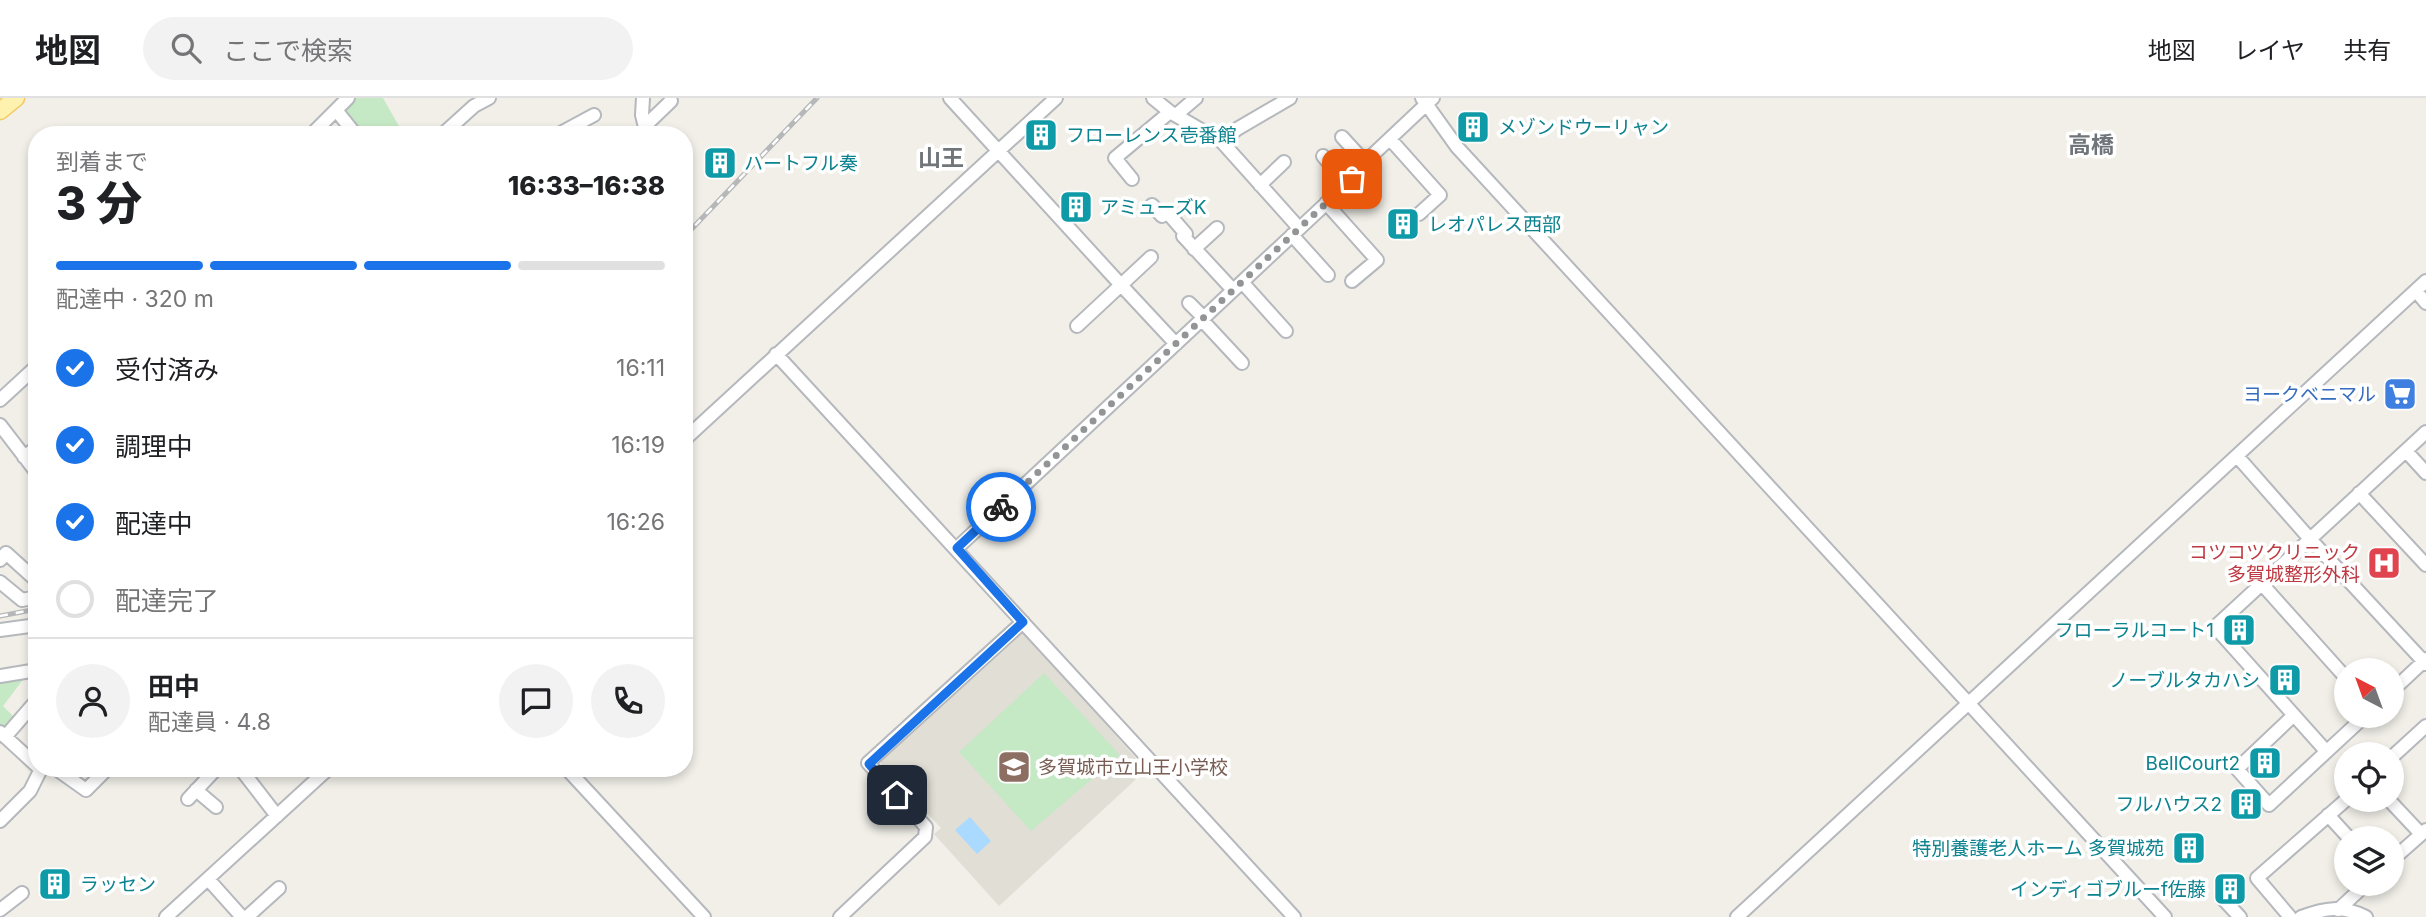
<!DOCTYPE html>
<html lang="ja">
<head>
<meta charset="utf-8">
<style>
  :root { --surface:#fff; --page:#f2f2f2; --text:#202124; --muted:#757577; --line:#e0e0e0; --accent:#1a73e8 }
  body { margin:0; font-family:Inter,"Noto Sans JP",sans-serif; background:var(--page); color:var(--text); height:100vh; display:flex; flex-direction:column; font-size:26px; white-space:nowrap }
  * { box-sizing:border-box; margin:0 }
  p { font-size:23px; color:var(--muted) }
  .icon { flex:none; width:38px; height:38px; fill:none; stroke:currentColor; stroke-width:2; stroke-linecap:round; stroke-linejoin:round }
  .map { position:relative; flex:1; overflow:hidden }
  .sheet { position:absolute; left:28px; top:28px; width:665px; height:651px; display:flex; flex-direction:column; background:var(--surface); border-radius:28px; box-shadow:0 4px 10px #0003 }
  .sheet>* { flex:none }
  .needle { width:46px; rotate:319deg }
  .tools { position:absolute; left:2334px; top:560px; display:grid; gap:14px }
  .tools a { display:grid; place-items:center; width:70px; height:70px; border-radius:50%; background:var(--surface); box-shadow:0 4px 10px #0003; font-size:35px }
  .pin { position:absolute; display:grid; place-items:center; width:60px; height:60px; color:#fff; margin:-30px; border-radius:14px; box-shadow:0 4px 10px #0006 }
  .courier { position:absolute; display:grid; place-items:center; width:70px; height:70px; margin:-35px; border:5px solid #1a73e8; border-radius:50%; background:#fff; color:#222; box-shadow:0 2px 9px #0007 }
  .head em { font-style:normal; font-weight:800 }
  .head div { display:flex; flex-direction:column-reverse }
  .head { display:flex; align-items:center; justify-content:space-between; height:119px; padding:0 28px }
  h1 { font-size:46px; font-weight:800; line-height:52px }
  .bar { display:grid; grid-template-columns:repeat(4,1fr); gap:10px 7px; align-content:center; height:84px; padding:0 28px }
  .bar i { height:9px; border-radius:5px; background:var(--line) }
  .bar .selected { background:var(--accent) }
  .bar p { grid-column:span 4 }
  .line { display:flex; align-items:center; gap:18px; padding:0 28px; border-top:2px solid var(--line) }
  .line div { flex:1 }
  .round { display:grid; place-items:center; flex:none; width:74px; height:74px; border-radius:37px; background:var(--page) }
  ol { padding:0 28px; list-style:none }
  li { display:flex; align-items:center; gap:21px; height:77px }
  li p { margin-inline-start:auto }
  li .icon { padding:7px; border-radius:50%; background:var(--accent); color:#fff; stroke-width:4 }
  li:last-child { color:var(--muted) }
  li i { width:38px; height:38px; border:4px solid var(--line); border-radius:50% }
  header { display:flex; align-items:center; gap:42px; box-sizing:border-box; height:98px; padding:0 35px; background:var(--surface); border-bottom:2px solid var(--line) }
  header strong { font-size:33px }
  nav { display:flex; gap:38px; margin-inline-start:auto; font-size:24px }
  .search { width:490px; height:63px; background:var(--page); display:flex; align-items:center; gap:18px; box-sizing:border-box; padding:0 24px; border-radius:38px; color:var(--muted); font-size:26px }
  .map>svg:first-child { display:block }
  .education { fill:#e1ded6 }
  .green { fill:#c5e8c5 }
  .water { fill:#aadaff }
  .lines { fill:none; stroke-linecap:round; stroke-linejoin:round }
  .minor-casing { stroke:#b5b8bc; stroke-width:16 }
  .major-casing { stroke:#f2c960; stroke-width:19 }
  .minor { stroke:#fff; stroke-width:12 }
  .major { stroke:#fff2af; stroke-width:16 }
  .rail-casing { stroke:#b6b7b8; stroke-width:5 }
  .rail { stroke:#fff; stroke-width:2.5; stroke-dasharray:8; stroke-linecap:butt }
  .done { stroke:#929495; stroke-width:7; stroke-dasharray:0 12.6 }
  .route { stroke:#1a73e8; stroke-width:9 }
  .labels { text-anchor:middle; stroke-width:7; stroke-linejoin:round; paint-order:stroke }
  .culture-label { font-size:19px; fill:#0d838f; stroke:#fff; text-anchor:start }
  .shop-label { font-size:19px; fill:#366cbe; stroke:#fff; text-anchor:end }
  .health-label { font-size:19px; fill:#be3a42; stroke:#fff; text-anchor:end }
  .education-label { font-size:19px; fill:#785e54; stroke:#fff; text-anchor:start }
  .quarter-label { font-size:23px; font-weight:bold; fill:#70757a; stroke:#fff }
</style>
</head>
<body>
<header>
<strong>地図</strong>
<div class="search"><svg class="icon" aria-label="search" viewBox="0 0 24 24"><circle cx="10" cy="10" r="6"/><path d="M15 15l6 6"/></svg>ここで検索</div>
<nav><a>地図</a><a>レイヤ</a><a>共有</a></nav>
</header>
<div class="map">
<svg width="2426" height="819" viewBox="0 0 2426 819">
  <rect width="100%" height="100%" fill="#f1efe8"/>
  <path class="education" d="M1017,535H1026L1146,672L999,808L934,736L941,730L881,666V659Z"/>
  <path class="green" d="M355,0H383L404,37H359L342,15Z
    M1044,575L1120,657L1031,733L959,654Z
    M25,579L3,608L15,620L8,631L0,629V581Z"/>
  <path class="water" d="M970,719L991,743L977,756L955,732Z"/>
  <g class="lines">
    <defs>
      <path id="minor" d="M643,0L642,17L647,37
        M950,0L1121,187L1077,228
        M1153,0L1170,14L1222,44L1299,130
        M1422,0L1457,49L2165,819
        M336,12L356,37
        M1176,17L1196,0
        M644,29L671,3
        M311,37L348,0
        M442,37L474,8L489,0
        M557,37L594,17
        M1342,39L1365,64
        M1390,41L1440,97L1419,116
        M1222,44L1237,31L1290,0
        M1323,58L1347,86
        M1132,81L1115,60L1170,14
        M1260,87L1284,64
        M1326,105L1377,162L1352,183
        M1152,107L1162,118L1167,114L1186,136L1183,138L1233,192
        M1292,137L1328,177
        M1194,151L1217,130
        M1151,159L1121,187L1176,246
        M1242,184L1286,233
        M2416,193L2426,205
        M1189,205L1204,220
        M1202,222L1242,265
        M776,256L1294,819
        M0,302L37,268
        M0,327L37,375
        M684,342L1056,0
        M2406,353L2426,375
        M2237,358L2310,441L2426,566
        M24,359L37,349
        M2359,395L2426,467
        M957,450L1347,86L1365,64L1433,0
        M0,462L6,455L37,483
        M0,484L22,502L37,499
        M2261,485L2347,581
        M0,532L37,527
        M0,578L37,572
        M2392,593L2426,561
        M2294,617L2237,671L2269,707L2365,618
        M0,634L37,668
        M5,639L37,602
        M2326,653L2215,529L2426,334
        M2392,659L2426,628
        M55,670L86,692L108,670
        M240,670L277,718
        M566,670L704,819
        M196,692L216,709
        M188,701L217,670
        M2389,702L2421,736
        M2328,717L2349,740
        M0,723L30,693L41,671
        M2392,762L2426,732
        M208,781L242,819
        M2224,802L2240,819
        M0,812L22,795
        M2338,812L2366,786
        M166,819L329,670
        M247,819L279,790
        M840,819L925,739L926,729L868,665L1023,524
        M1737,819L2426,183
        M2290,819L2257,780L2347,701
        M2301,819C2325,810 2342,807 2366,819"/>
      <path id="major" d="M0,13L16,0"/>
    </defs>
    <use href="#minor" class="minor-casing"/>
    <use href="#major" class="major-casing"/>
    <use href="#minor" class="minor"/>
    <use href="#major" class="major"/>
    <defs>
      <path id="rail" d="M684,139L817,0
        M0,518L37,511"/>
    </defs>
    <use href="#rail" class="rail-casing"/>
    <use href="#rail" class="rail"/>
  </g>
  <g class="lines">
    <path class="done" d="M1001,409L1352,81"/>
    <path class="route" d="M897,697L869,666L1023,524L957,450L1001,409"/>
  </g>
  <defs>
    <symbol id="building-square" viewBox="-11 -11 22 22"><rect x="-9" y="-9" width="18" height="18" rx="4" fill="#0f9aa8" stroke="#fff"/><path d="M-4-6H4V6H1V3H-1V6H-4ZM-2.5-4.3h1.7v1.8h-1.7ZM.8-4.3h1.7v1.8H.8ZM-2.5-1h1.7V.8h-1.7ZM.8-1h1.7V.8H.8Z" fill="#fff"/></symbol>
    <symbol id="supermarket-square" viewBox="-11 -11 22 22"><rect x="-9" y="-9" width="18" height="18" rx="4" fill="#3f7fe0" stroke="#fff"/><path d="M-6-5.5h2.5l.6 2H6L4.5 2H-2.5L-4.4-4H-6ZM-1.5 3.2a1.3 1.3 0 1 0 .1 0ZM3 3.2a1.3 1.3 0 1 0 .1 0Z" fill="#fff"/></symbol>
    <symbol id="hospital-square" viewBox="-11 -11 22 22"><rect x="-9" y="-9" width="18" height="18" rx="4" fill="#e0444e" stroke="#fff"/><path d="M-5-5h3v3.5h4V-5h3V5h-3V1.5h-4V5h-3Z" fill="#fff"/></symbol>
    <symbol id="school-square" viewBox="-11 -11 22 22"><rect x="-9" y="-9" width="18" height="18" rx="4" fill="#8d6e63" stroke="#fff"/><path d="M0-5L7-2L0 1L-7-2ZM-4 1L0 2.5L4 1V4Q0 6-4 4Z" fill="#fff"/></symbol>
  </defs>
  <g fill-rule="evenodd">
    <use href="#building-square" x="1454" y="10" width="38" height="38"/>
    <use href="#building-square" x="1022" y="18" width="38" height="38"/>
    <use href="#building-square" x="701" y="46" width="38" height="38"/>
    <use href="#building-square" x="1057" y="90" width="38" height="38"/>
    <use href="#building-square" x="1384" y="107" width="38" height="38"/>
    <use href="#supermarket-square" x="2381" y="277" width="38" height="38"/>
    <use href="#hospital-square" x="2365" y="446" width="38" height="38"/>
    <use href="#building-square" x="2220" y="513" width="38" height="38"/>
    <use href="#building-square" x="2266" y="563" width="38" height="38"/>
    <use href="#building-square" x="2246" y="646" width="38" height="38"/>
    <use href="#school-square" x="995" y="650" width="38" height="38"/>
    <use href="#building-square" x="2227" y="687" width="38" height="38"/>
    <use href="#building-square" x="2170" y="731" width="38" height="38"/>
    <use href="#building-square" x="36" y="767" width="38" height="38"/>
    <use href="#building-square" x="2211" y="772" width="38" height="38"/>
  </g>
  <g class="labels">
    <g class="culture-label">
      <text x="1498" y="36">メゾンドウーリャン</text>
      <text x="1066" y="44">フローレンス壱番館</text>
      <text x="744" y="72">ハートフル奏</text>
      <text x="1100" y="116">アミューズK</text>
      <text x="1428" y="133">レオパレス西部</text>
      <text x="2214" y="539" text-anchor="end">フローラルコート1</text>
      <text x="2260" y="589" text-anchor="end">ノーブルタカハシ</text>
      <text x="2240" y="672" text-anchor="end">BellCourt2</text>
      <text x="2222" y="713" text-anchor="end">フルハウス2</text>
      <text x="2164" y="757" text-anchor="end">特別養護老人ホーム 多賀城苑</text>
      <text x="80" y="793">ラッセン</text>
      <text x="2206" y="798" text-anchor="end">インディゴブルーf佐藤</text>
    </g>
    <g class="shop-label">
      <text x="2376" y="303">ヨークベニマル</text>
    </g>
    <g class="health-label">
      <text x="2360" y="461">コツコツクリニック<tspan x="2360" dy="22">多賀城整形外科</tspan></text>
    </g>
    <g class="education-label">
      <text x="1038" y="676">多賀城市立山王小学校</text>
    </g>
    <g class="quarter-label">
      <text x="2091" y="55">高橋</text>
      <text x="941" y="68">山王</text>
    </g>
  </g>
</svg>
<div class="tools">
<a><svg class="needle" viewBox="-14 -14 28 28"><path d="M0-13l5 13h-10z" fill="#e53935"/><path d="M0 13l5-13h-10z" fill="#757577"/></svg></a>
<a><svg class="icon" aria-label="locate" viewBox="0 0 24 24"><circle cx="12" cy="12" r="6"/><path d="M12 2v4M12 18v4M2 12h4M18 12h4"/></svg></a>
<a><svg class="icon" aria-label="layers" viewBox="0 0 24 24"><path d="M12 4l9 5-9 5-9-5zM3 14l9 5 9-5"/></svg></a>
</div>
<div class="pin" style="left:1352px;top:81px;background:#ea580c"><svg class="icon" aria-label="bag" viewBox="0 0 24 24"><path d="M5 8h14l-1 12H6zM9 8a3 3 0 0 1 6 0"/></svg></div>
<div class="pin" style="left:897px;top:697px;background:#1f2937"><svg class="icon" aria-label="home" viewBox="0 0 24 24"><path d="M3 11l9-7 9 7M6 9v11h12V9"/></svg></div>
<div class="courier" style="left:1001px;top:409px"><svg class="icon" aria-label="bike" viewBox="0 0 24 24"><circle cx="6" cy="16" r="4"/><circle cx="18" cy="16" r="4"/><path d="M6 16l4-8h5l3 8M10 8l3 8H6M13 5h3"/></svg></div>
<section class="sheet">
<div class="head"><div><h1>3 分</h1><p>到着まで</p></div><em>16:33–16:38</em></div>
<div class="bar"><i class="selected"></i><i class="selected"></i><i class="selected"></i><i></i><p>配達中 · 320 m</p></div>
<ol>
<li><svg class="icon" aria-label="check" viewBox="0 0 24 24"><path d="M5 12l5 5 9-10"/></svg>受付済み<p>16:11</p></li>
<li><svg class="icon" aria-label="check" viewBox="0 0 24 24"><path d="M5 12l5 5 9-10"/></svg>調理中<p>16:19</p></li>
<li><svg class="icon" aria-label="check" viewBox="0 0 24 24"><path d="M5 12l5 5 9-10"/></svg>配達中<p>16:26</p></li>
<li><i></i>配達完了</li>
</ol>
<div class="line" style="height:126px"><a class="round"><svg class="icon" aria-label="person" viewBox="0 0 24 24"><circle cx="12" cy="8" r="4"/><path d="M4 21q1-7 8-7t8 7"/></svg></a><div><b>田中</b><p>配達員 · 4.8</p></div><a class="round"><svg class="icon" aria-label="chat" viewBox="0 0 24 24"><path d="M4 5h16v11H9l-5 4z"/></svg></a><a class="round"><svg class="icon" aria-label="phone" viewBox="0 0 24 24"><path d="M5 4h4l2 5-3 2q2 4 5 5l2-3 5 2v4C11 20 4 13 5 4z"/></svg></a></div>
</section>
</div>
</body>
</html>
